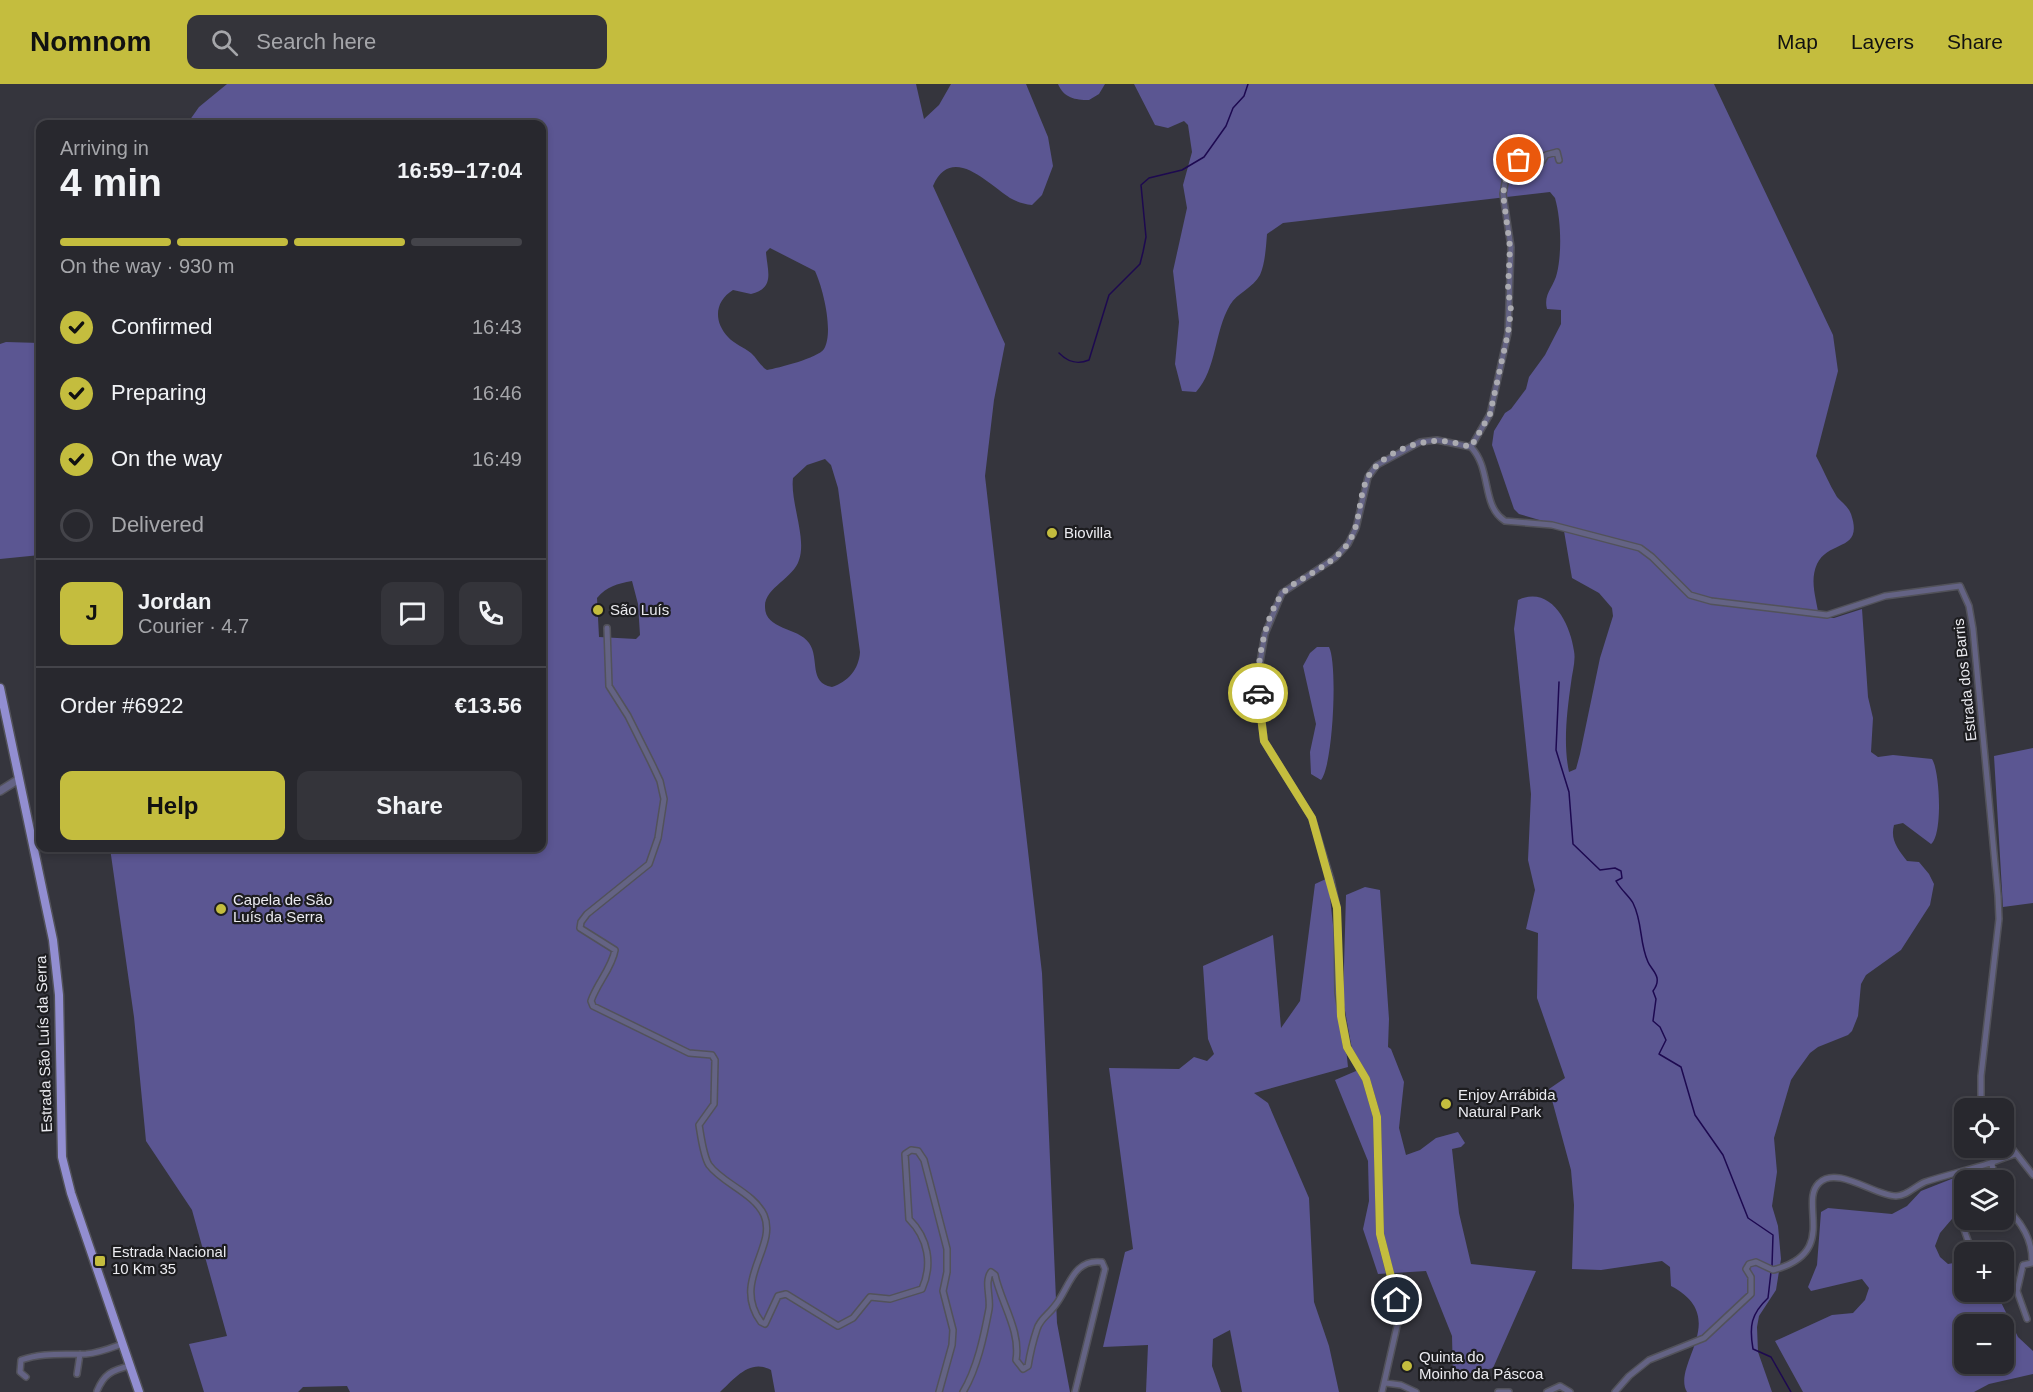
<!DOCTYPE html>
<html lang="en">
<head>
<meta charset="utf-8">
<style>
  :root { --surface:#28282e; --page:#34343a; --text:#f1f3f6; --muted:#a5a6aa; --line:#44444a; --accent:#c4bd3e }
  body { margin:0; font-family:Arial,sans-serif; background:var(--page); color:var(--text); height:100vh; display:flex; flex-direction:column; font-size:22px; white-space:nowrap }
  * { box-sizing:border-box; margin:0 }
  p { font-size:20px; color:var(--muted) }
  .icon { flex:none; width:33px; height:33px; fill:none; stroke:currentColor; stroke-width:2; stroke-linecap:round; stroke-linejoin:round }
  .map { position:relative; flex:1; overflow:hidden }
  .panel { position:absolute; left:36px; top:36px; width:510px; height:732px; display:flex; flex-direction:column; background:var(--surface); border-radius:12px; box-shadow:0 3px 9px #0003,0 0 0 2px var(--line) }
  .panel>* { flex:none }
  .fabs { position:absolute; left:1954px; top:1014px; display:grid; gap:12px }
  .fabs a { display:grid; place-items:center; width:60px; height:60px; border-radius:12px; background:var(--surface); box-shadow:0 3px 9px #0003,0 0 0 2px var(--line); font-size:30px }
  .pin { position:absolute; display:grid; place-items:center; width:51px; height:51px; color:#fff; margin:-26px; border:3px solid #fff; border-radius:50%; box-shadow:0 2px 6px #0007 }
  .courier { position:absolute; display:grid; place-items:center; width:60px; height:60px; margin:-30px; border:4px solid #c4bd3e; border-radius:50%; background:#fff; color:#222; box-shadow:0 2px 8px #0007 }
  .head em { font-style:normal; font-weight:700 }
  .head div { display:flex; flex-direction:column-reverse }
  .head { display:flex; align-items:center; justify-content:space-between; height:102px; padding:0 24px }
  h1 { font-size:39px; font-weight:700; line-height:45px }
  .bar { display:grid; grid-template-columns:repeat(4,1fr); gap:9px 6px; align-content:center; height:72px; padding:0 24px }
  .bar i { height:8px; border-radius:4px; background:var(--line) }
  .bar .selected { background:var(--accent) }
  .bar p { grid-column:span 4 }
  .line { display:flex; align-items:center; gap:15px; padding:0 24px; border-top:2px solid var(--line) }
  .line div { flex:1 }
  .round { display:grid; place-items:center; flex:none; width:63px; height:63px; border-radius:12px; background:var(--page) }
  ol { padding:0 24px; list-style:none }
  li { display:flex; align-items:center; gap:18px; height:66px }
  li p { margin-inline-start:auto }
  li .icon { padding:6px; border-radius:50%; background:var(--accent); color:#111; stroke-width:4 }
  li:last-child { color:var(--muted) }
  li i { width:33px; height:33px; border:3px solid var(--line); border-radius:50% }
  .button { display:flex; gap:12px; margin-top:auto; padding:12px 24px }
  .button a { flex:1; height:69px; border-radius:12px; background:var(--accent); color:#111; font-size:24px; font-weight:700; line-height:69px; text-align:center }
  .button a+a { background:var(--page); color:var(--text) }
  header { display:flex; align-items:center; gap:36px; box-sizing:border-box; height:84px; padding:0 30px; background:var(--accent); color:#111 }
  header strong { font-size:28px }
  nav { display:flex; gap:33px; margin-inline-start:auto; font-size:21px }
  .search { width:420px; height:54px; background:var(--page); display:flex; align-items:center; gap:15px; box-sizing:border-box; padding:0 21px; border-radius:12px; color:var(--muted); font-size:22px }
  .map>svg:first-child { display:block }
  .green { fill:#5b5692; fill-rule:evenodd }
  .lines { fill:none; stroke-linecap:round; stroke-linejoin:round }
  .stream { stroke:#1d0950; stroke-width:1.5 }
  .minor-casing { stroke:#52525a; stroke-width:8 }
  .tertiary-casing { stroke:#52525a; stroke-width:10 }
  .primary-casing { stroke:#52525a; stroke-width:11 }
  .minor { stroke:#646384; stroke-width:5 }
  .tertiary { stroke:#646384; stroke-width:7 }
  .primary { stroke:#928ed1; stroke-width:8 }
  .done { stroke:#ababb1; stroke-width:6; stroke-dasharray:0 10.8 }
  .route { stroke:#c4bd3e; stroke-width:8 }
  .poi-dot { fill:#c4bd3e; stroke:#1d1d20; stroke-width:2 }
  .labels { text-anchor:middle; stroke-width:4.5; stroke-linejoin:round; paint-order:stroke }
  .poi-label { font-size:15px; fill:#ebebf0; stroke:#1d1d20; text-anchor:start }
  .street-label { font-size:15px; fill:#ebebf0; stroke:#1d1d20 }
</style>
</head>
<body>
<header>
<strong>Nomnom</strong>
<div class="search"><svg class="icon" aria-label="search" viewBox="0 0 24 24"><circle cx="10" cy="10" r="6"/><path d="M15 15l6 6"/></svg>Search here</div>
<nav><a>Map</a><a>Layers</a><a>Share</a></nav>
</header>
<div class="map">
<svg width="2033" height="1308" viewBox="0 0 2033 1308">
  <rect width="100%" height="100%" fill="#35353d"/>
  <path class="green" d="M227,0H916L924,35L939,21L951,0H1026L1048,53L1053,82L1042,111L1032,121C1024,120 1017,118 1010,114C989,101 952,59 933,102L1005,260L994,316L985,392L1042,889L1057,1239L1070,1308H775L771,1286C750,1274 734,1295 720,1308H350L347,1302L303,1303L298,1308H204L189,1260L227,1252L192,1126L146,1057L134,933L110,764H542V40H187L199,23ZM770,164L815,187C823,204 834,248 824,265C818,274 778,284 767,286C760,282 757,274 751,269C744,263 734,260 728,253C713,237 715,217 733,206L751,210C776,204 767,186 766,168ZM825,375L831,381L838,404L860,568C859,585 848,598 832,603C808,599 820,574 809,559C798,543 765,546 765,523C764,504 794,494 799,476C807,454 790,418 793,394L807,381ZM632,497L638,520L640,551L636,555L599,553L597,514C607,502 617,500 632,497Z
    M1058,0H1105L1099,10L1089,16C1075,16 1064,14 1058,0Z
    M1134,0H1714L1833,251L1838,287L1816,372C1823,385 1829,400 1837,413C1842,419 1848,422 1851,430C1864,468 1829,455 1817,480C1809,498 1817,516 1819,534H1834L1862,525L1868,613L1873,634L1871,668L1878,673L1893,671L1932,675C1940,687 1943,751 1931,760L1903,739L1894,741C1890,756 1898,765 1907,777L1919,778L1929,790L1934,800L1930,821L1901,866L1866,891L1861,900L1858,932L1852,947L1848,951L1818,963L1810,969L1797,987L1791,996L1774,1054L1777,1088L1772,1122L1778,1142L1781,1175L1776,1206L1759,1232L1757,1243L1758,1268L1772,1308H1687C1671,1281 1732,1234 1671,1202L1670,1183L1662,1177L1601,1186L1572,1185L1574,1121L1571,1086L1549,1005L1565,994L1537,914L1538,849L1526,845L1535,806L1528,776L1531,710L1514,545L1518,516C1551,501 1570,539 1574,567C1576,577 1572,589 1571,599C1567,627 1563,660 1569,688L1576,685L1580,670L1600,574L1613,532L1612,524L1599,509L1572,494L1564,447L1560,442L1519,430L1514,425L1492,361L1494,347L1505,329L1511,325L1526,305L1529,293L1545,271L1561,240V226L1547,225C1543,210 1554,203 1557,189C1562,168 1561,135 1555,114L1550,108L1283,139L1267,150C1266,163 1265,180 1260,191C1253,204 1237,209 1230,221C1214,248 1217,285 1196,308L1182,307L1175,280L1179,238L1173,187L1187,124L1183,101L1192,68L1188,41L1184,37L1168,44L1155,41Z
    M6,258L40,259V471L0,475V260Z
    M1317,563H1329C1338,580 1333,682 1321,696L1311,690L1310,668L1316,640L1303,582L1310,569Z
    M2033,664V819L2003,823L1994,672Z
    M1328,794L1348,983L1254,1009L1268,1019L1309,1114L1314,1218L1329,1262L1339,1308H1242L1230,1246L1213,1255L1212,1282L1221,1308H1146L1148,1261L1103,1263L1125,1168L1133,1165L1109,984L1179,985L1194,973L1207,977L1214,970L1208,955L1203,882L1273,851L1281,944L1300,917L1315,800Z
    M1365,803L1380,806L1389,935L1388,963L1391,965L1404,998L1399,1044L1406,1071L1420,1066L1436,1054L1458,1048L1465,1059L1461,1063L1452,1065L1459,1129L1471,1180L1536,1187L1493,1284L1453,1293L1452,1252L1426,1187L1378,1190L1363,1145L1369,1117L1368,1077L1335,996L1356,987L1343,916L1346,811Z
    M1954,1094L1963,1122L1940,1149L1935,1162L1940,1173L1948,1180L1965,1177V1208H1996L2018,1253L2033,1267V1290L1989,1300L1974,1308H1803L1775,1257L1832,1231L1853,1229L1865,1216L1869,1204L1862,1195L1811,1207L1808,1203L1817,1181L1821,1128L1828,1124L1892,1130L1907,1122L1921,1107ZM1965,1240H2004V1280H1965Z"/>
  <g class="lines">
    <path class="stream" d="M1059,269C1068,278 1077,281 1089,276L1109,211L1140,180L1143,168L1146,153L1141,101L1149,94L1182,86L1204,73L1226,42L1233,24L1244,12L1248,0
      M1559,598L1556,666L1569,708L1573,760L1600,786L1615,784L1621,787L1622,794L1616,797C1621,806 1629,812 1633,819C1643,839 1639,858 1648,878C1650,883 1656,888 1657,894C1658,899 1656,903 1653,907L1656,915L1653,937L1660,943L1666,956L1659,970L1681,983L1695,1031L1723,1071L1748,1134L1773,1151L1772,1182
      M1771,1188L1768,1214C1751,1230 1749,1242 1753,1265L1771,1273L1791,1308"/>
    <defs>
      <path id="minor" d="M1471,363L1490,330L1508,249L1511,163L1503,110L1510,71H1515L1528,85L1539,82L1546,71L1557,68L1559,76
        M607,544L609,602L628,632L651,678L660,697L664,715L658,754L649,780L587,830L581,838L580,844L615,866C612,884 597,899 591,917L593,922L689,969L712,971L715,976L714,1020L699,1041C701,1052 703,1071 709,1081C722,1099 754,1109 764,1131C778,1163 731,1197 761,1238L765,1240L778,1212L786,1210L838,1242L853,1234L870,1213L890,1215L922,1205C933,1180 928,1154 909,1135L905,1070L911,1066L918,1067L924,1076L947,1165V1188L943,1207L953,1246L952,1261L939,1308
        M2004,1054L2033,1091
        M1992,1079L1994,1096
        M2004,1122C2021,1137 2033,1155 2032,1179L2023,1181L2017,1207L2027,1235
        M1960,1134L1972,1168
        M2004,1203L2017,1207
        M77,1290L80,1270
        M26,1293L20,1288L21,1276C43,1268 64,1271 86,1270C99,1269 111,1264 122,1260
        M1386,1299L1401,1301L1416,1308
        M97,1307C104,1290 112,1286 130,1282
        M963,1308C977,1285 984,1252 989,1225C991,1213 984,1198 991,1188L995,1191C1001,1219 1021,1247 1016,1276L1023,1285L1028,1282C1030,1270 1033,1257 1037,1245C1040,1235 1048,1231 1054,1223C1069,1206 1072,1174 1102,1178L1105,1185L1075,1308
        M1382,1308L1400,1229L1380,1150L1377,1033L1366,995L1347,963L1338,909L1337,824L1331,796L1312,734L1264,657L1257,595L1265,550L1282,509L1335,474L1348,460L1356,444L1368,393L1377,381L1420,358L1437,356L1471,363C1492,385 1481,422 1505,437L1552,441L1640,464L1652,473L1690,511L1711,517L1827,531L1885,512L1960,502L1969,522L1973,545L1998,812L1999,835L1981,992V1016L1984,1024
        M1498,1308H1509
        M1547,1308L1560,1302L1570,1308
        M1615,1308L1629,1292L1649,1276L1704,1254L1751,1210V1193L1746,1185L1749,1180L1756,1178L1773,1186C1840,1169 1798,1119 1819,1099C1837,1081 1875,1112 1896,1112C1907,1112 1915,1102 1925,1098C1946,1091 1969,1086 1990,1079C1999,1076 2007,1072 2016,1070"/>
      <path id="tertiary" d="M0,707L19,695"/>
      <path id="primary" d="M0,604L53,856L59,911L62,1073L71,1109L139,1308"/>
    </defs>
    <use href="#minor" class="minor-casing"/>
    <use href="#tertiary" class="tertiary-casing"/>
    <use href="#primary" class="primary-casing"/>
    <use href="#minor" class="minor"/>
    <use href="#tertiary" class="tertiary"/>
    <use href="#primary" class="primary"/>
  </g>
  <g class="lines">
    <path class="done" d="M1258,609C1256,581 1266,518 1291,502C1310,489 1331,481 1346,462C1362,442 1357,414 1368,393C1379,372 1412,358 1435,357C1446,356 1459,360 1471,363L1490,330L1508,249L1511,226L1508,205L1510,163L1503,110L1510,71L1519,76"/>
    <path class="route" d="M1258,609L1264,657L1312,734L1337,824L1341,932L1347,963L1366,995L1377,1033L1380,1150L1397,1216"/>
  </g>
  <g class="poi-dot">
    <circle cx="1052" cy="449" r="6"/>
    <circle cx="598" cy="526" r="6"/>
    <circle cx="221" cy="825" r="6"/>
    <circle cx="1446" cy="1020" r="6"/>
    <rect x="94" y="1171" width="12" height="12" rx="3"/>
    <circle cx="1407" cy="1282" r="6"/>
  </g>
  <g class="labels">
    <g class="poi-label">
      <text x="1064" y="454">Biovilla</text>
      <text x="610" y="531">São Luís</text>
      <text x="233" y="821">Capela de São<tspan x="233" dy="17">Luís da Serra</tspan></text>
      <text x="1458" y="1016">Enjoy Arrábida<tspan x="1458" dy="17">Natural Park</tspan></text>
      <text x="112" y="1173">Estrada Nacional<tspan x="112" dy="17">10 Km 35</tspan></text>
      <text x="1419" y="1278">Quinta do<tspan x="1419" dy="17">Moinho da Páscoa</tspan></text>
    </g>
    <g class="street-label">
      <text transform="translate(1965 596) rotate(-96)" y="5">Estrada dos Barris</text>
      <text transform="translate(44 960) rotate(-92)" y="5">Estrada São Luís da Serra</text>
    </g>
  </g>
</svg>
<div class="fabs">
<a><svg class="icon" aria-label="locate" viewBox="0 0 24 24"><circle cx="12" cy="12" r="6"/><path d="M12 2v4M12 18v4M2 12h4M18 12h4"/></svg></a>
<a><svg class="icon" aria-label="layers" viewBox="0 0 24 24"><path d="M12 4l9 5-9 5-9-5zM3 14l9 5 9-5"/></svg></a>
<a>+</a>
<a>−</a>
</div>
<div class="pin" style="left:1519px;top:76px;background:#ea580c"><svg class="icon" aria-label="bag" viewBox="0 0 24 24"><path d="M5 8h14l-1 12H6zM9 8a3 3 0 0 1 6 0"/></svg></div>
<div class="pin" style="left:1397px;top:1216px;background:#1f2937"><svg class="icon" aria-label="home" viewBox="0 0 24 24"><path d="M3 11l9-7 9 7M6 9v11h12V9"/></svg></div>
<div class="courier" style="left:1258px;top:609px"><svg class="icon" aria-label="car" viewBox="0 0 24 24"><path d="M5 17H2v-5l4-1 3-4h7l3 4 3 1v5h-3M9 17h6M6 11h13"/><circle cx="7" cy="17" r="2"/><circle cx="17" cy="17" r="2"/></svg></div>
<section class="panel">
<div class="head"><div><h1>4 min</h1><p>Arriving in</p></div><em>16:59–17:04</em></div>
<div class="bar"><i class="selected"></i><i class="selected"></i><i class="selected"></i><i></i><p>On the way · 930 m</p></div>
<ol>
<li><svg class="icon" aria-label="check" viewBox="0 0 24 24"><path d="M5 12l5 5 9-10"/></svg>Confirmed<p>16:43</p></li>
<li><svg class="icon" aria-label="check" viewBox="0 0 24 24"><path d="M5 12l5 5 9-10"/></svg>Preparing<p>16:46</p></li>
<li><svg class="icon" aria-label="check" viewBox="0 0 24 24"><path d="M5 12l5 5 9-10"/></svg>On the way<p>16:49</p></li>
<li><i></i>Delivered</li>
</ol>
<div class="line" style="height:108px"><b class="round" style="background:var(--accent);color:#111">J</b><div><b>Jordan</b><p>Courier · 4.7</p></div><a class="round"><svg class="icon" aria-label="chat" viewBox="0 0 24 24"><path d="M4 5h16v11H9l-5 4z"/></svg></a><a class="round"><svg class="icon" aria-label="phone" viewBox="0 0 24 24"><path d="M5 4h4l2 5-3 2q2 4 5 5l2-3 5 2v4C11 20 4 13 5 4z"/></svg></a></div>
<div class="line" style="height:78px"><div>Order #6922</div><b>€13.56</b></div>
<div class="button"><a>Help</a><a>Share</a></div>
</section>
</div>
</body>
</html>
